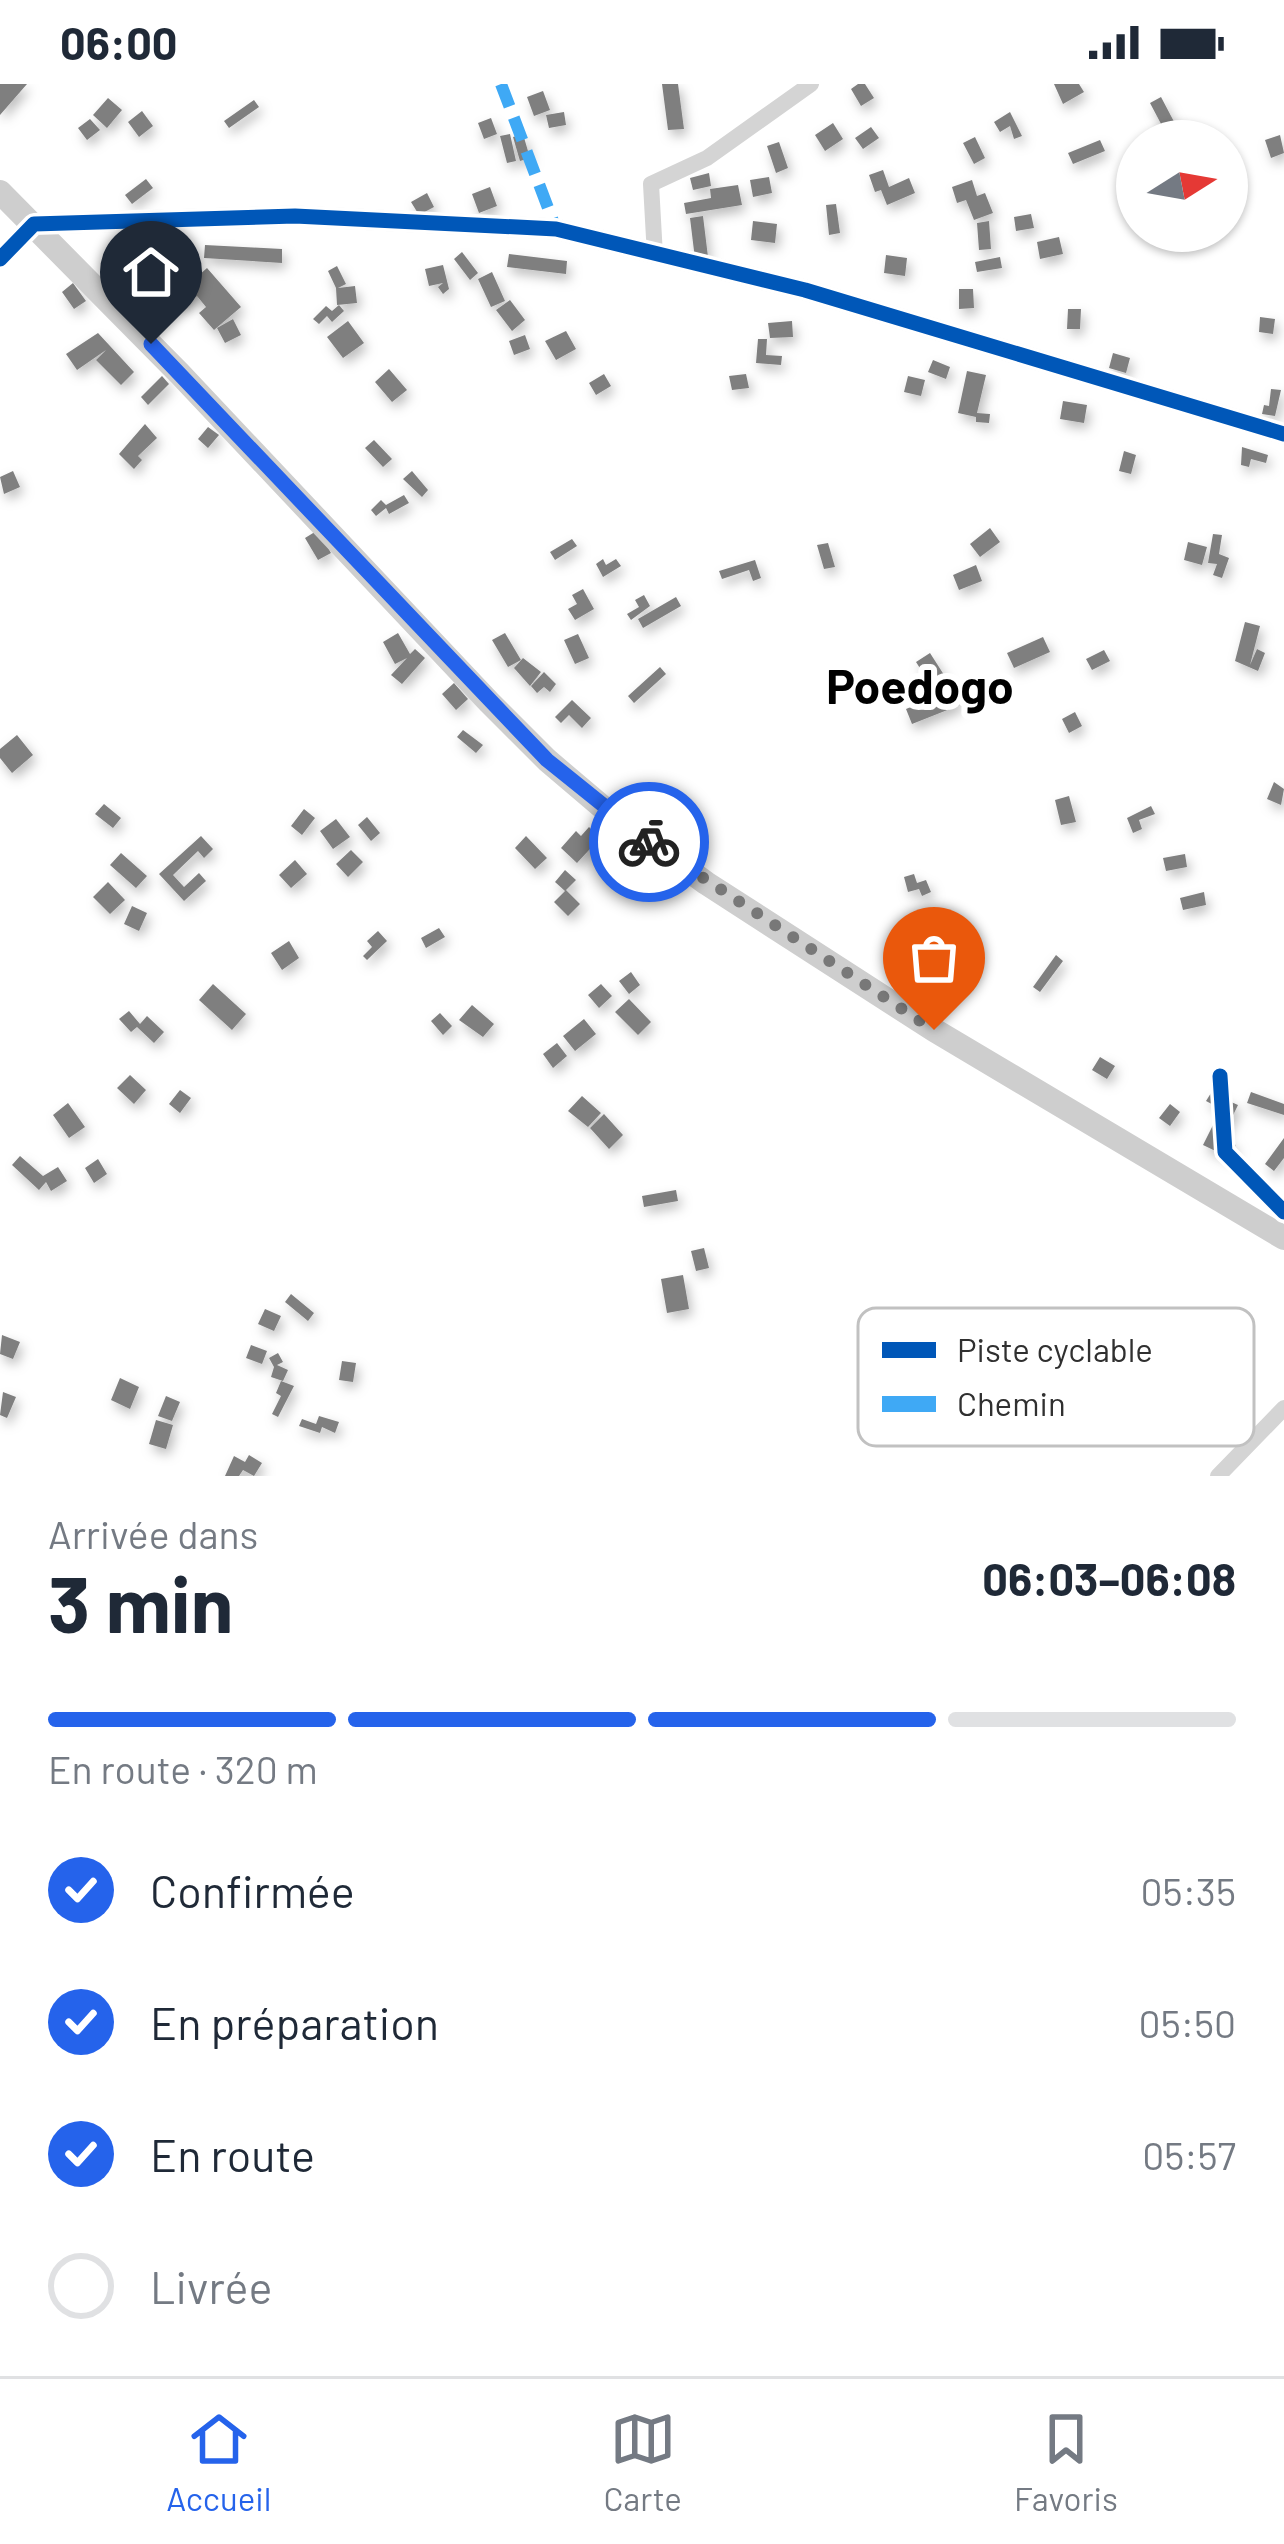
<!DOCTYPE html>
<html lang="fr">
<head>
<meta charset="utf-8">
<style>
  :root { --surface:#fff; --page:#f2f2f3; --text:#1f2937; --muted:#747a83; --line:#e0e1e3; --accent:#2563eb }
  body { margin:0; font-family:Barlow,sans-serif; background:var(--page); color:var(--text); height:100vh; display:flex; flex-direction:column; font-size:45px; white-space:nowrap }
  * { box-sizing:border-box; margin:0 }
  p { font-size:39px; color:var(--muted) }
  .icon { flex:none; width:66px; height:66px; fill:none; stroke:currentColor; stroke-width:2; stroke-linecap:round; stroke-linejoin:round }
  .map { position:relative; height:1392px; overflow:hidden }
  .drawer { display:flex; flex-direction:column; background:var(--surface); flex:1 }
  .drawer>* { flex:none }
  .needle { width:78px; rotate:79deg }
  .fabs { position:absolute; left:1116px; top:36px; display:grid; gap:24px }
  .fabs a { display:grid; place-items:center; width:132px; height:132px; border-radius:50%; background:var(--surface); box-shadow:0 3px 9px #0004; font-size:60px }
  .pin { position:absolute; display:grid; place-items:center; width:102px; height:102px; color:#fff; margin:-123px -51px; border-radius:50% 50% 50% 0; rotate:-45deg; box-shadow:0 0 12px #0007 }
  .pin .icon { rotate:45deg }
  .courier { position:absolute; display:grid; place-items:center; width:120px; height:120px; margin:-60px; border:9px solid #2563eb; border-radius:50%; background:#fff; color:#222; box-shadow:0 3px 15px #0007 }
  .summary em { font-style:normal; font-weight:700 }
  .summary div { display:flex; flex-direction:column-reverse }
  .summary { display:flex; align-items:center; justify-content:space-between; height:204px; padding:0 48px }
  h1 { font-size:78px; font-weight:700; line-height:90px }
  .bar { display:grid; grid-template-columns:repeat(4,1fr); gap:18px 12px; align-content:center; height:144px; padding:0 48px }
  .bar i { height:15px; border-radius:9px; background:var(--line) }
  .bar .on { background:var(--accent) }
  .bar p { grid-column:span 4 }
  ol { padding:0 48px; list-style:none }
  li { display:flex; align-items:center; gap:36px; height:132px }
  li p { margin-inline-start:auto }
  li .icon { padding:12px; border-radius:50%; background:var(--accent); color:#fff; stroke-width:4 }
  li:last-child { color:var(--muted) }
  li i { width:66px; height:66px; border:6px solid var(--line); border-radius:50% }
  .status { display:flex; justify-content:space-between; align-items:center; height:84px; padding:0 60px; background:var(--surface); direction:ltr }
  .status svg { height:33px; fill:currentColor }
  .tabs { display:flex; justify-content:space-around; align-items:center; height:168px; border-top:3px solid var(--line); background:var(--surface); font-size:33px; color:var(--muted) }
  .tabs a { display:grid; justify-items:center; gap:6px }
  .tabs .on { color:var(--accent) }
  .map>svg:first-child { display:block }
  .building { fill:#7f7f7f; filter:url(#shadow) }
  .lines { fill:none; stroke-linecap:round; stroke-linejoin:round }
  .minor { stroke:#d4d4d4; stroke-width:16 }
  .tertiary { stroke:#d4d4d4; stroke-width:21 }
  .secondary { stroke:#cecece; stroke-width:24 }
  .quiet { stroke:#3fa9f5; stroke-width:12; stroke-dasharray:24 12; stroke-linecap:butt }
  .cycleway-casing { stroke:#fff; stroke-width:22 }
  .cycleway { stroke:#0057b8; stroke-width:15 }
  .done { stroke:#787878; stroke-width:12; stroke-dasharray:0 21.6 }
  .route { stroke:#2563eb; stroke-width:15 }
  .labels { text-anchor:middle; stroke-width:12; stroke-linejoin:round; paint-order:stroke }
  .quarter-label { font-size:48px; font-weight:bold; fill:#000; stroke:#fff }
  .key { fill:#fff; stroke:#c1c1c1; stroke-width:3 }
  .key-label { font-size:33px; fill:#303030 }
</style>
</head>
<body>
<div class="status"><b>06:00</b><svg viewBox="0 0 49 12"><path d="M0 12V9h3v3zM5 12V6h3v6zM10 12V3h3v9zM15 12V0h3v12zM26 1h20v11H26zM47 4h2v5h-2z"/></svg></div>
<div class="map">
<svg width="1284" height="1392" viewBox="0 0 1284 1392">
  <defs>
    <filter id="shadow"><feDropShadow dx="3.5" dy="6" stdDeviation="6" flood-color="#0004"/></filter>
  </defs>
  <rect width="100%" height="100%" fill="#fff"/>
  <path class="building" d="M0,0H27L0,31Z
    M662,0H678L684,45L668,46Z
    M858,0H865L874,14L861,22L851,5Z
    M1054,0H1079L1084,8L1063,20Z
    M543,7L550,26L534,32L527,13Z
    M1161,13L1180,49L1169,55L1150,19Z
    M108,14L122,26L107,44L93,31Z
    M254,16L259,23L229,44L224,37Z
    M142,27L153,42L139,53L128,38Z
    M564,28L566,41L549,44L546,31Z
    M1010,28L1022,52L1014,55L1010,42L1000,48L994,38Z
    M491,34L497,50L484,55L478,39Z
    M90,35L100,46L87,56L78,44Z
    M833,39L843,55L825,67L815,51Z
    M871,43L879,54L863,65L855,54Z
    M510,50L516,77L507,79L500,52Z
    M523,50L530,74L520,77L513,53Z
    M1280,51L1284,69L1271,74L1265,56Z
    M975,53L985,74L974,80L963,59Z
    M1100,56L1105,67L1073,80L1068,69Z
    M779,58L788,84L776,89L767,62Z
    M883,86L889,103L909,94L915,109L887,121L881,106L875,108L869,91Z
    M709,89L711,102L693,106L690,94Z
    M769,93L772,109L753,113L750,96Z
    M146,95L153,104L132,120L125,111Z
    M972,96L977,112L985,109L993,129L974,136L966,116L957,119L952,103Z
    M738,101L742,121L686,130L684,119L711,114L710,105Z
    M490,103L497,122L479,129L472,110Z
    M427,109L434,123L419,131L411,118Z
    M836,120L840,149L829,151L826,121Z
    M1031,130L1034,144L1016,147L1014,133Z
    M703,132L708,173L695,175L690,134Z
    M753,137L777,140L775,159L751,156Z
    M989,137L991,165L979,166L977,139Z
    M1059,153L1063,170L1040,175L1037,158Z
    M205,161L282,165V179L204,174Z
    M174,165L198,192L207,184L241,223L214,246L199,229L206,223L197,212L183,224L151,186Z
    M462,168L478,189L470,196L454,175Z
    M509,170L567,177L566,190L507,183Z
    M886,171L907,174L905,192L884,189Z
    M1000,173L1002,184L977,188L975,178Z
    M443,181L449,205L443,210L438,203L443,199L429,202L425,185Z
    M337,182L346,200L338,204L355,202L357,219L337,221L336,204L328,187Z
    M492,188L505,217L491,223L478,195Z
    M139,192L151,205L140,215L128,202Z
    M73,199L86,217L74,225L62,208Z
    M959,205H973L974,224L959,225Z
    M510,216L525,236L512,247L496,226Z
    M339,221L344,227L332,238L327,232L319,240L313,235L326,222L332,227Z
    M1068,225H1081L1080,245H1067Z
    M1260,233L1275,235L1273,250L1259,248Z
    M233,235L241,251L225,259L217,244Z
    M348,237L364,259L343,274L327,253Z
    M792,237L793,253L770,254L768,239Z
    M566,247L576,265L556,276L545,257Z
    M98,249L134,288L121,301L96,276L106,266L77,286L66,270Z
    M525,251L530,265L514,271L509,257Z
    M758,255H767L766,271L782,272L781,281L756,279Z
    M1113,269L1130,274L1126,289L1109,284Z
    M933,276L950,283L946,295L928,288Z
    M389,285L407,306L392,318L375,298Z
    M967,287L986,291L977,329L990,330L989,339L976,338V333L958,329Z
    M604,290L611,302L596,311L589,299Z
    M746,290L749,304L732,306L729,292Z
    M162,292L169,300L148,321L141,313Z
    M908,292L925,296L921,312L904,308Z
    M1271,305L1281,306L1275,332L1262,330L1264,321L1269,322Z
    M1063,317L1087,321L1084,339L1060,335Z
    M145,340L157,354L138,372L142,376L134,385L119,370Z
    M208,343L219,351L208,364L198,355Z
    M374,356L392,375L383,383L365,364Z
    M1242,363L1268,371L1266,379L1251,375L1249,383L1241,381Z
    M1124,367L1136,371L1131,390L1119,387Z
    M13,387L20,403L4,410L0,393Z
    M412,387L428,406L422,413L403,395Z
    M404,411L409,419L389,430L386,424L376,432L371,426L381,416L386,421Z
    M990,444L1000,458L980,473L970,460Z
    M318,446L331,469L318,476L305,454Z
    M1213,450L1222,451L1219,470L1229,474L1222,494L1213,491L1217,480L1208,479Z
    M572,455L577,462L555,476L550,468Z
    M1188,458L1207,463L1202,481L1184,476Z
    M828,459L835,483L824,485L817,461Z
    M603,475L606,481L616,475L621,482L603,493L596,480Z
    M755,476L761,494L753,497L749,486L722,495L719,487Z
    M976,481L982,497L959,506L953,491Z
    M583,505L594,525L575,536L568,525L577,520L572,511Z
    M644,511L650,522L631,536L627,530L639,523L635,516Z
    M676,513L681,522L643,544L638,535Z
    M1245,538L1260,542L1250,581L1257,565L1265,569L1258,587L1235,577Z
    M398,549L410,570L415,565L425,574L402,600L391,591L407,574L395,580L383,558Z
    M505,549L521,576L508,583L492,556Z
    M578,550L589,574L575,580L564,556Z
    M1043,553L1050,568L1014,584L1007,569Z
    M1104,566L1110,577L1092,586L1086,575Z
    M930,569L946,594L932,603L916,578Z
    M523,574L541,588L530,602L514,584Z
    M660,583L666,590L634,619L628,612Z
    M544,588L556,600L550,608L544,603L537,609L531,602Z
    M454,599L468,615L456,626L442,610Z
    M954,605L960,621L912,640L906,625Z
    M572,616L591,634L582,644L569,631L561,639L555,633Z
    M1075,628L1082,642L1069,649L1062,635Z
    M463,646L483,661L476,669L457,653Z
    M17,651L33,671L12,689L0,674V665Z
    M1274,698L1284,705L1281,721L1267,715Z
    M1069,712L1076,738L1061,741L1055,716Z
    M104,720L121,734L113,744L95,730Z
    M1151,722L1155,730L1139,736L1142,745L1133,749L1127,734Z
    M304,725L315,734L302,751L291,742Z
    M367,733L380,749L371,757L358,741Z
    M336,735L350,753L333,765L320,747Z
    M589,743L600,754L577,779L561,764L576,747L581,752Z
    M201,752L213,765L204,774L198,767L173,791L184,803L199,789L206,797L184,817L159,790Z
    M526,752L547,774L535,785L515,764Z
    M351,766L363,778L348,793L336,780Z
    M121,769L147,792L136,804L110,781Z
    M1185,770L1187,783L1166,787L1163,774Z
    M295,776L307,790L291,804L279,791Z
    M565,786L576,796L566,806L580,820L568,832L554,818L565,807L555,798Z
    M914,790L917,799L926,796L931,808L922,812L919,805L908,808L904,793Z
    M108,798L125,816L110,830L93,813Z
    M1204,808L1206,821L1183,826L1180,814Z
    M132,822L147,829L139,847L124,840Z
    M439,844L445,853L426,864L421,854Z
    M378,847L387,857L367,876L363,872L372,863L367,857Z
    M943,851L954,863L941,876L929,863Z
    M289,857L299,874L282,886L271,869Z
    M1056,871L1063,877L1040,908L1033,903Z
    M925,873L937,881L928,895L916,887Z
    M631,888L640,901L629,910L619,897Z
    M213,900L246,930L232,946L199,916Z
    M601,900L612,912L599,924L588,911Z
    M629,915L651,938L638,951L615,928Z
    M472,921L494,940L483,953L459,936Z
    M129,927L140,940L147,932L164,948L154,959L137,943L131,948L119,935Z
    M440,929L452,942L443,951L431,937Z
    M584,935L596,950L575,967L563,952Z
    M557,959L567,972L553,984L543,970Z
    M1100,973L1115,982L1107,995L1092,986Z
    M130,991L146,1006L134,1020L117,1004Z
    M180,1006L191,1014L180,1029L169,1020Z
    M1251,1008L1284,1020V1031L1247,1019Z
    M1211,1009L1238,1021L1222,1054L1236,1061L1230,1074L1203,1061L1221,1025L1206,1017Z
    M582,1012L601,1029L588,1043L568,1027Z
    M68,1019L85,1043L69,1054L53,1031Z
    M1170,1020L1180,1028L1170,1042L1159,1034Z
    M604,1030L623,1051L609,1065L590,1044Z
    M1284,1054V1074L1274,1087L1265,1080Z
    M20,1072L43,1092L58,1083L67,1097L51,1107L46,1098L39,1106L12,1081Z
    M98,1075L107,1090L94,1099L85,1084Z
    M676,1106L678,1117L644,1123L642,1112Z
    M704,1164L709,1184L696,1187L691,1167Z
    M683,1191L689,1225L667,1229L661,1195Z
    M291,1210L314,1229L308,1237L285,1218Z
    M265,1225L281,1232L274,1247L258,1240Z
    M2,1251L20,1258L13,1275L0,1270Z
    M251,1261L267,1267L262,1280L246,1274Z
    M278,1269L283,1278L277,1281L288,1286L283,1297L271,1293L274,1283L269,1274Z
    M342,1277L356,1279L353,1298L339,1296Z
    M120,1294L139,1303L130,1325L111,1316Z
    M281,1297L294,1302L278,1333L272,1330L281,1312L276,1309Z
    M3,1308L16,1313L7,1334L0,1331Z
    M166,1312L180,1318L172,1337L158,1332Z
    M319,1332L339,1338L335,1349L322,1343L320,1349L299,1342L302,1335L316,1340Z
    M156,1336L173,1341L166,1365L149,1360Z
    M249,1371L262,1379L254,1392L243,1386L239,1392H225L234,1372L245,1378Z"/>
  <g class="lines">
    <path class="minor" d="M655,172L651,100L707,74L811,0
      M0,175L34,140
      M1220,992L1225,1068L1284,1128
      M1218,1392L1284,1324"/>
    <path class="tertiary" d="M34,140L295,132L556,145L805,206L1284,350"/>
    <path class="secondary" d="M0,108L180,290L489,618L547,676L607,727L706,799L934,946L1284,1154"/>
    <path class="quiet" d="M501,0L556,145"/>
    <defs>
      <path id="cycleway" d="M0,175L34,140L295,132L556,145L805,206L1284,350
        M1220,992L1225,1068L1284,1128"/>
    </defs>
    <use href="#cycleway" class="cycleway-casing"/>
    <use href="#cycleway" class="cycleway"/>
  </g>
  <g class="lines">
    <path class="done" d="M649,758L934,946"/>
    <path class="route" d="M151,260L547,676L649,758"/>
  </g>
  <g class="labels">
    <g class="quarter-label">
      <text x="920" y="620">Poedogo</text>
    </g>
  </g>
  <rect x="858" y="1224" width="396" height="138" rx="18" class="key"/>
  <rect x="882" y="1258" width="54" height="16" fill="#0057b8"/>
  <rect x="882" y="1312" width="54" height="16" fill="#3fa9f5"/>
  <g class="key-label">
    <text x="957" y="1278">Piste cyclable</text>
    <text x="957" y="1332">Chemin</text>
  </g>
</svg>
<div class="fabs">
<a><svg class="needle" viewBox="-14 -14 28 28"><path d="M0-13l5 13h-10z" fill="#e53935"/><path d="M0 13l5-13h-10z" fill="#747a83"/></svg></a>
</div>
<div class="pin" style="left:934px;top:946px;background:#ea580c"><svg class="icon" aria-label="bag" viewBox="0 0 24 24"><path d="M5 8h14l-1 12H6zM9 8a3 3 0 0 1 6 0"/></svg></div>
<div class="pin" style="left:151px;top:260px;background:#1f2937"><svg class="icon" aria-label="home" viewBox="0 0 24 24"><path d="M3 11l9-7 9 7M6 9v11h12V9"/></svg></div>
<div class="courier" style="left:649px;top:758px"><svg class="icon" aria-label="bike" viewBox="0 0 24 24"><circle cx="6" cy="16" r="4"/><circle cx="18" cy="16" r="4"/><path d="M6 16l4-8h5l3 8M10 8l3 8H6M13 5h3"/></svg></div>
</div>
<section class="drawer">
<div class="summary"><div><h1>3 min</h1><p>Arrivée dans</p></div><em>06:03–06:08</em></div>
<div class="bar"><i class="on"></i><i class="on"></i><i class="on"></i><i></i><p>En route · 320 m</p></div>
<ol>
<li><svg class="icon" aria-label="check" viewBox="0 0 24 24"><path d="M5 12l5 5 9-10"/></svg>Confirmée<p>05:35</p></li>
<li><svg class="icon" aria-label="check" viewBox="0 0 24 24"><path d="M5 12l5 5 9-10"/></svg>En préparation<p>05:50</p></li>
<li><svg class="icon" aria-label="check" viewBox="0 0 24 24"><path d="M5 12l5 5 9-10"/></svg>En route<p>05:57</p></li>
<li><i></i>Livrée</li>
</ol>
</section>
<nav class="tabs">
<a class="on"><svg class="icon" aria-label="home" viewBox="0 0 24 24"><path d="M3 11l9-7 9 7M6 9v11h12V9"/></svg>Accueil</a>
<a><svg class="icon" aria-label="map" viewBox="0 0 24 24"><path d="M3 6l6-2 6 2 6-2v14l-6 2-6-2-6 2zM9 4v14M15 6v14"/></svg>Carte</a>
<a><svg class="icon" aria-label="saved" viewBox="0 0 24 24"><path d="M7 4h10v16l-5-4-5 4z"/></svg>Favoris</a>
</nav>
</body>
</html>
